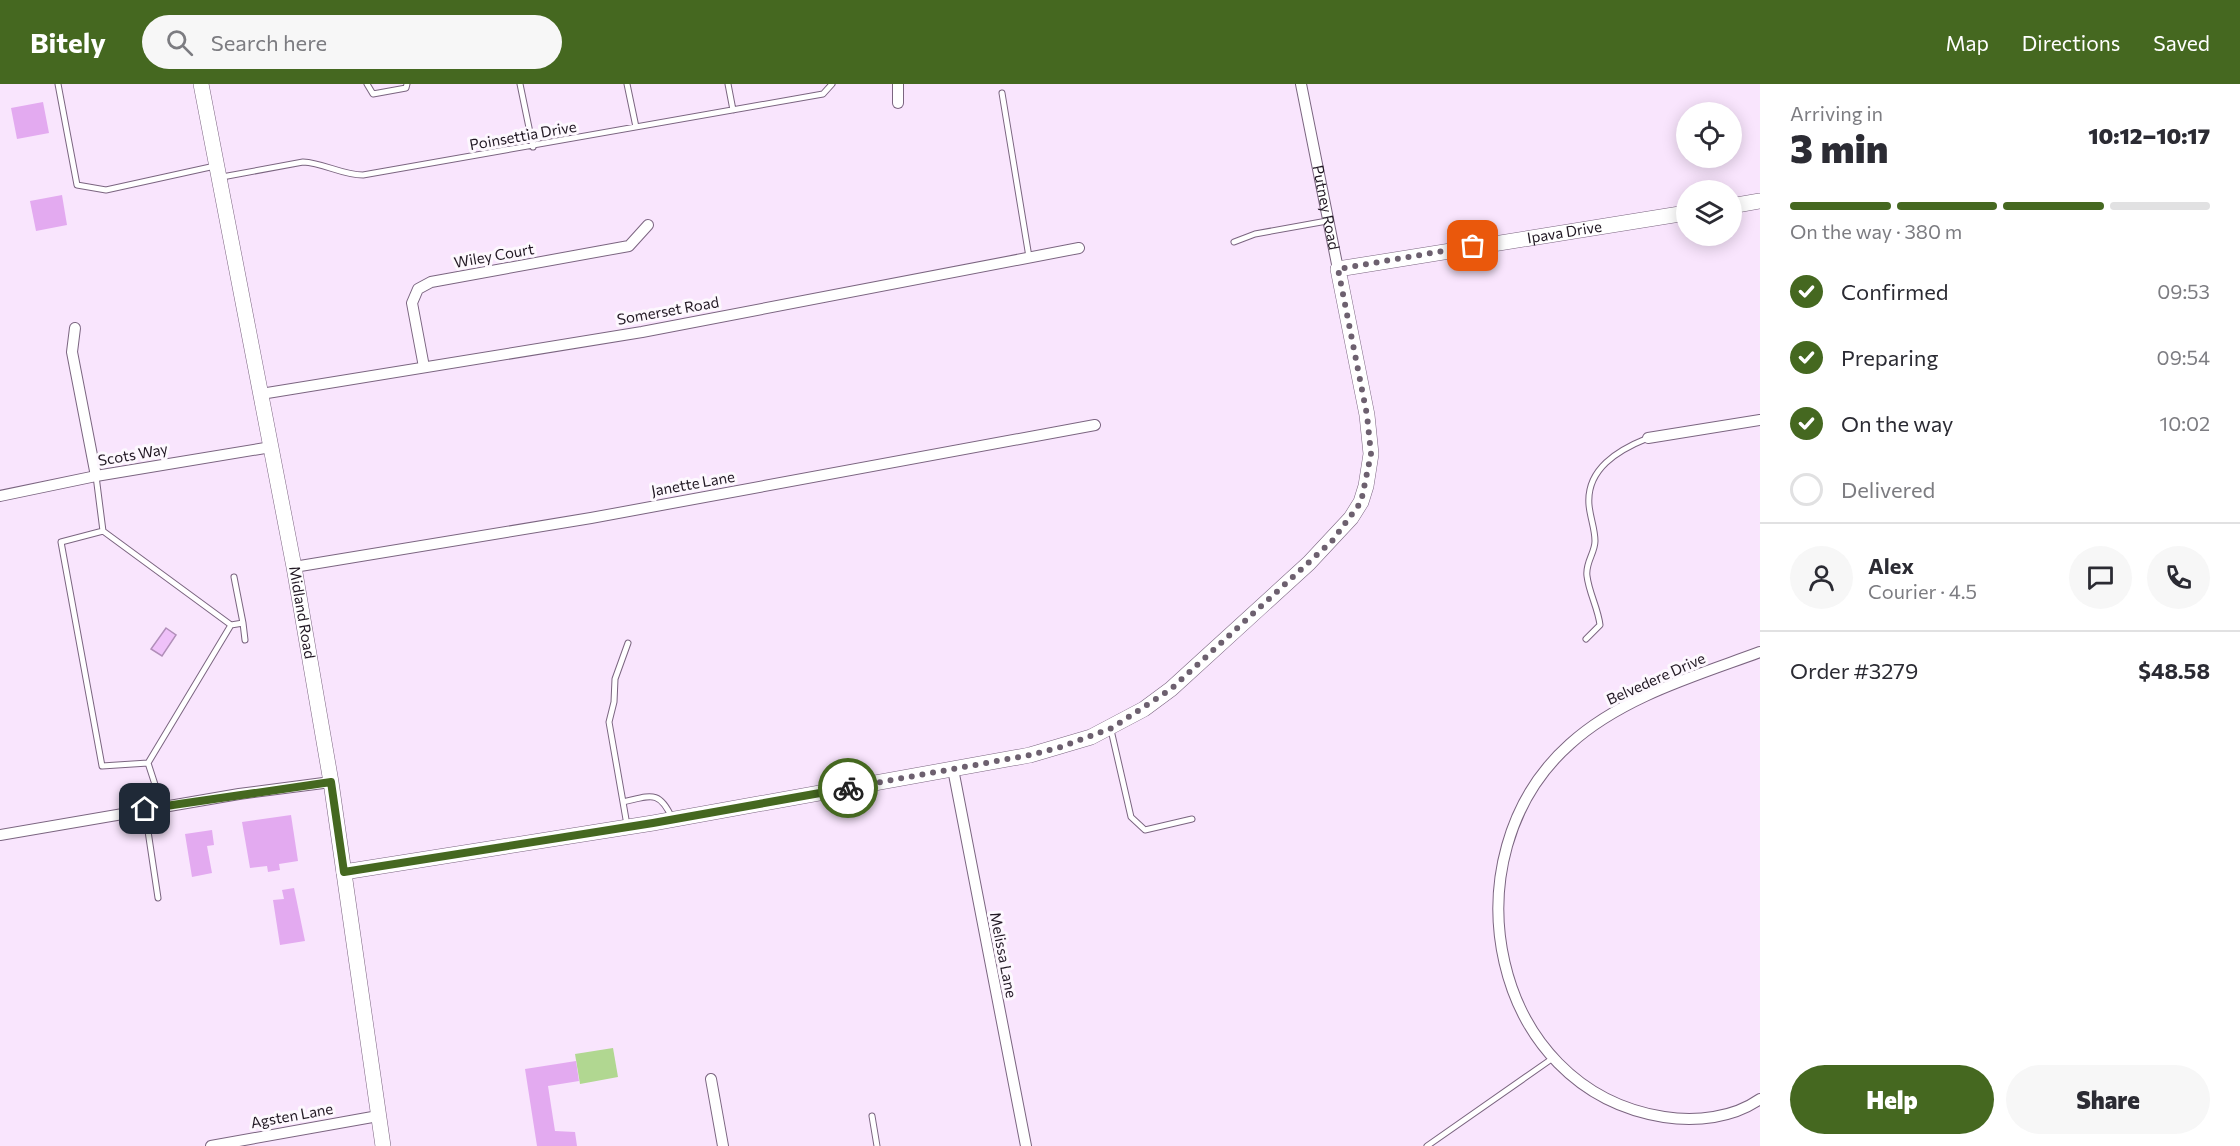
<!DOCTYPE html>
<html lang="en">
<head>
<meta charset="utf-8">
<style>
  :root { --surface:#fff; --page:#f7f7f7; --text:#2b2b33; --muted:#7c7c81; --line:#e1e1e2; --accent:#456820 }
  body { margin:0; font-family:Commissioner,sans-serif; background:var(--page); color:var(--text); height:100vh; display:flex; flex-direction:column; font-size:22px; white-space:nowrap }
  * { box-sizing:border-box; margin:0 }
  p { font-size:20px; color:var(--muted) }
  .icon { flex:none; width:33px; height:33px; fill:none; stroke:currentColor; stroke-width:2; stroke-linecap:round; stroke-linejoin:round }
  .map { position:relative; flex:1; overflow:hidden }
  .side { display:flex; flex-direction:column; background:var(--surface); width:480px }
  .side>* { flex:none }
  .fabs { position:absolute; left:1676px; top:18px; display:grid; gap:12px }
  .fabs a { display:grid; place-items:center; width:66px; height:66px; border-radius:50%; background:var(--surface); box-shadow:0 3px 15px #0003; font-size:30px }
  .pin { position:absolute; display:grid; place-items:center; width:51px; height:51px; color:#fff; margin:-26px; border-radius:12px; box-shadow:0 3px 9px #0006 }
  .courier { position:absolute; display:grid; place-items:center; width:60px; height:60px; margin:-30px; border:4px solid #456820; border-radius:50%; background:#fff; color:#222; box-shadow:0 2px 8px #0007 }
  .headline em { font-style:normal; font-weight:800 }
  .headline div { display:flex; flex-direction:column-reverse }
  .headline { display:flex; align-items:center; justify-content:space-between; height:102px; padding:0 30px }
  h1 { font-size:39px; font-weight:800; line-height:45px }
  .bar { display:grid; grid-template-columns:repeat(4,1fr); gap:9px 6px; align-content:center; height:72px; padding:0 30px }
  .bar i { height:8px; border-radius:4px; background:var(--line) }
  .bar .on { background:var(--accent) }
  .bar p { grid-column:span 4 }
  .line { display:flex; align-items:center; gap:15px; padding:0 30px; border-top:2px solid var(--line) }
  .line div { flex:1 }
  .round { display:grid; place-items:center; flex:none; width:63px; height:63px; border-radius:32px; background:var(--page) }
  ol { padding:0 30px; list-style:none }
  li { display:flex; align-items:center; gap:18px; height:66px }
  li p { margin-inline-start:auto }
  li .icon { padding:6px; border-radius:50%; background:var(--accent); color:#fff; stroke-width:4 }
  li:last-child { color:var(--muted) }
  li i { width:33px; height:33px; border:3px solid var(--line); border-radius:50% }
  .action { display:flex; gap:12px; margin-top:auto; padding:12px 30px }
  .action a { flex:1; height:69px; border-radius:36px; background:var(--accent); color:#fff; font-size:24px; font-weight:800; line-height:69px; text-align:center }
  .action a+a { background:var(--page); color:var(--text) }
  header { display:flex; align-items:center; gap:36px; box-sizing:border-box; height:84px; padding:0 30px; background:var(--accent); color:#fff }
  header strong { font-size:28px }
  nav { display:flex; gap:33px; margin-inline-start:auto; font-size:21px }
  .search { width:420px; height:54px; background:var(--page); display:flex; align-items:center; gap:15px; box-sizing:border-box; padding:0 21px; border-radius:33px; color:var(--muted); font-size:22px }
  main { display:flex; flex:1; min-height:0 }
  .map>svg:first-child { display:block }
  .green { fill:#b1d791 }
  .water { fill:#efc1f9; stroke:#b18eb9; stroke-width:1.5 }
  .building { fill:#e3aaf0 }
  .lines { fill:none; stroke-linecap:round; stroke-linejoin:round }
  .lane-casing { stroke:#7b6580; stroke-width:7 }
  .street-casing { stroke:#7b6580; stroke-width:12 }
  .secondary-casing { stroke:#7b6580; stroke-width:16 }
  .lane { stroke:#fff; stroke-width:5 }
  .street { stroke:#fff; stroke-width:10 }
  .secondary { stroke:#fff; stroke-width:15 }
  .done { stroke:#6d606f; stroke-width:6; stroke-dasharray:0 10.8 }
  .route { stroke:#456820; stroke-width:8 }
  .labels { text-anchor:middle; stroke-width:6; stroke-linejoin:round; paint-order:stroke }
  .street-label { font-size:15px; fill:#211823; stroke:#fdf8fe }
</style>
</head>
<body>
<header>
<strong>Bitely</strong>
<div class="search"><svg class="icon" aria-label="search" viewBox="0 0 24 24"><circle cx="10" cy="10" r="6"/><path d="M15 15l6 6"/></svg>Search here</div>
<nav><a>Map</a><a>Directions</a><a>Saved</a></nav>
</header>
<main>
<div class="map">
<svg width="1760" height="1062" viewBox="0 0 1760 1062">
  <rect width="100%" height="100%" fill="#f9e5fd"/>
  <path class="green" d="M613,964L618,993L580,1000L575,970Z"/>
  <path class="water" d="M166,544L176,551L162,572L151,565Z"/>
  <path class="building" d="M43,18L49,49L17,55L11,24Z
    M62,111L67,141L36,147L30,117Z
    M291,731L298,777L279,780L280,786L268,788L267,782L250,784L242,738Z
    M212,746L214,761L207,762L212,789L192,793L185,750Z
    M294,804L305,857L280,861L273,816L284,815L282,806Z
    M576,977L579,997L548,1002L555,1047L575,1048L577,1062H537L525,985Z"/>
  <g class="lines">
    <defs>
      <path id="lane" d="M58,0L77,101L106,106L215,82
        M367,0L373,10L406,4L407,0
        M520,0L533,63
        M627,0L636,43
        M728,0L733,26
        M1002,9L1029,173
        M222,93L303,78C324,79 342,91 363,91L823,10L832,0
        M1234,158L1255,150L1327,137
        M96,392L103,447L61,458L102,682L148,679L162,722
        M103,447L231,541L148,679
        M243,539L245,556
        M231,541L243,539L234,493
        M1586,555L1600,541C1598,524 1589,509 1587,492C1585,479 1595,469 1595,457C1595,445 1590,433 1589,421C1586,385 1618,366 1648,354
        M1111,646L1131,733L1145,746L1192,735
        M623,718C650,712 659,705 672,734
        M145,727L158,814
        M627,741L609,638L614,618L615,595L628,559
        M872,1032L877,1062
        M1427,1062L1553,974"/>
      <g id="street">
        <path d="M898,0V19"/>
        <path id="s1" d="M1301,0L1338,185"/>
        <path d="M75,244L72,268L96,392"/>
        <path d="M424,283L412,219L418,205L431,198L629,162L648,141"/>
        <path d="M261,310L642,248L1079,164"/>
        <path d="M1648,354L1760,336"/>
        <path d="M0,412L96,392L271,363"/>
        <path d="M294,483L591,434L1095,341"/>
        <path d="M1760,568C1695,592 1622,613 1570,660C1444,772 1490,1006 1664,1033C1696,1038 1733,1034 1760,1015"/>
        <path d="M953,685L1026,1062"/>
        <path d="M0,751L239,710L331,698"/>
        <path d="M711,995L723,1062"/>
        <path d="M211,1062L378,1032"/>
      </g>
      <g id="secondary">
        <path id="s2" d="M201,0L294,483L331,698L383,1062"/>
        <path d="M1731,122L1760,117"/>
        <path id="s3" d="M344,788L653,739L1030,671L1091,653L1144,625L1171,605L1309,479L1351,434L1361,418L1366,402L1371,370L1367,331L1338,185L1686,129"/>
      </g>
    </defs>
    <use href="#lane" class="lane-casing"/>
    <use href="#street" class="street-casing"/>
    <use href="#secondary" class="secondary-casing"/>
    <use href="#lane" class="lane"/>
    <use href="#street" class="street"/>
    <use href="#secondary" class="secondary"/>
  </g>
  <g class="lines">
    <path class="done" d="M848,704L1030,671L1061,663L1112,644L1171,605L1332,457L1361,418L1371,370L1367,331L1338,185L1473,162"/>
    <path class="route" d="M145,725L331,698L344,788L653,739L848,704"/>
  </g>
  <g class="labels">
    <g class="street-label">
      <text transform="translate(523 52) rotate(-10)" y="5">Poinsettia Drive</text>
      <text dy="5" stroke="none"><textPath href="#s1" startOffset="126">Putney Road</textPath></text>
      <text dy="5" stroke="none"><textPath href="#s3" startOffset="1587">Ipava Drive</textPath></text>
      <text transform="translate(494 172) rotate(-10)" y="5">Wiley Court</text>
      <text transform="translate(668 227) rotate(-10)" y="5">Somerset Road</text>
      <text transform="translate(133 371) rotate(-10)" y="5">Scots Way</text>
      <text transform="translate(693 400) rotate(-10)" y="5">Janette Lane</text>
      <text dy="5" stroke="none"><textPath href="#s2" startOffset="538">Midland Road</textPath></text>
      <text transform="translate(1656 595) rotate(-24)" y="5">Belvedere Drive</text>
      <text transform="translate(1003 871) rotate(79)" y="5">Melissa Lane</text>
      <text transform="translate(292 1032) rotate(-10)" y="5">Agsten Lane</text>
    </g>
  </g>
</svg>
<div class="fabs">
<a><svg class="icon" aria-label="locate" viewBox="0 0 24 24"><circle cx="12" cy="12" r="6"/><path d="M12 2v4M12 18v4M2 12h4M18 12h4"/></svg></a>
<a><svg class="icon" aria-label="layers" viewBox="0 0 24 24"><path d="M12 4l9 5-9 5-9-5zM3 14l9 5 9-5"/></svg></a>
</div>
<div class="pin" style="left:1473px;top:162px;background:#ea580c"><svg class="icon" aria-label="bag" viewBox="0 0 24 24"><path d="M5 8h14l-1 12H6zM9 8a3 3 0 0 1 6 0"/></svg></div>
<div class="pin" style="left:145px;top:725px;background:#1f2937"><svg class="icon" aria-label="home" viewBox="0 0 24 24"><path d="M3 11l9-7 9 7M6 9v11h12V9"/></svg></div>
<div class="courier" style="left:848px;top:704px"><svg class="icon" aria-label="bike" viewBox="0 0 24 24"><circle cx="6" cy="16" r="4"/><circle cx="18" cy="16" r="4"/><path d="M6 16l4-8h5l3 8M10 8l3 8H6M13 5h3"/></svg></div>
</div>
<section class="side">
<div class="headline"><div><h1>3 min</h1><p>Arriving in</p></div><em>10:12–10:17</em></div>
<div class="bar"><i class="on"></i><i class="on"></i><i class="on"></i><i></i><p>On the way · 380 m</p></div>
<ol>
<li><svg class="icon" aria-label="check" viewBox="0 0 24 24"><path d="M5 12l5 5 9-10"/></svg>Confirmed<p>09:53</p></li>
<li><svg class="icon" aria-label="check" viewBox="0 0 24 24"><path d="M5 12l5 5 9-10"/></svg>Preparing<p>09:54</p></li>
<li><svg class="icon" aria-label="check" viewBox="0 0 24 24"><path d="M5 12l5 5 9-10"/></svg>On the way<p>10:02</p></li>
<li><i></i>Delivered</li>
</ol>
<div class="line" style="height:108px"><a class="round"><svg class="icon" aria-label="person" viewBox="0 0 24 24"><circle cx="12" cy="8" r="4"/><path d="M4 21q1-7 8-7t8 7"/></svg></a><div><b>Alex</b><p>Courier · 4.5</p></div><a class="round"><svg class="icon" aria-label="chat" viewBox="0 0 24 24"><path d="M4 5h16v11H9l-5 4z"/></svg></a><a class="round"><svg class="icon" aria-label="phone" viewBox="0 0 24 24"><path d="M5 4h4l2 5-3 2q2 4 5 5l2-3 5 2v4C11 20 4 13 5 4z"/></svg></a></div>
<div class="line" style="height:78px"><div>Order #3279</div><b>$48.58</b></div>
<div class="action"><a>Help</a><a>Share</a></div>
</section>
</main>
</body>
</html>
